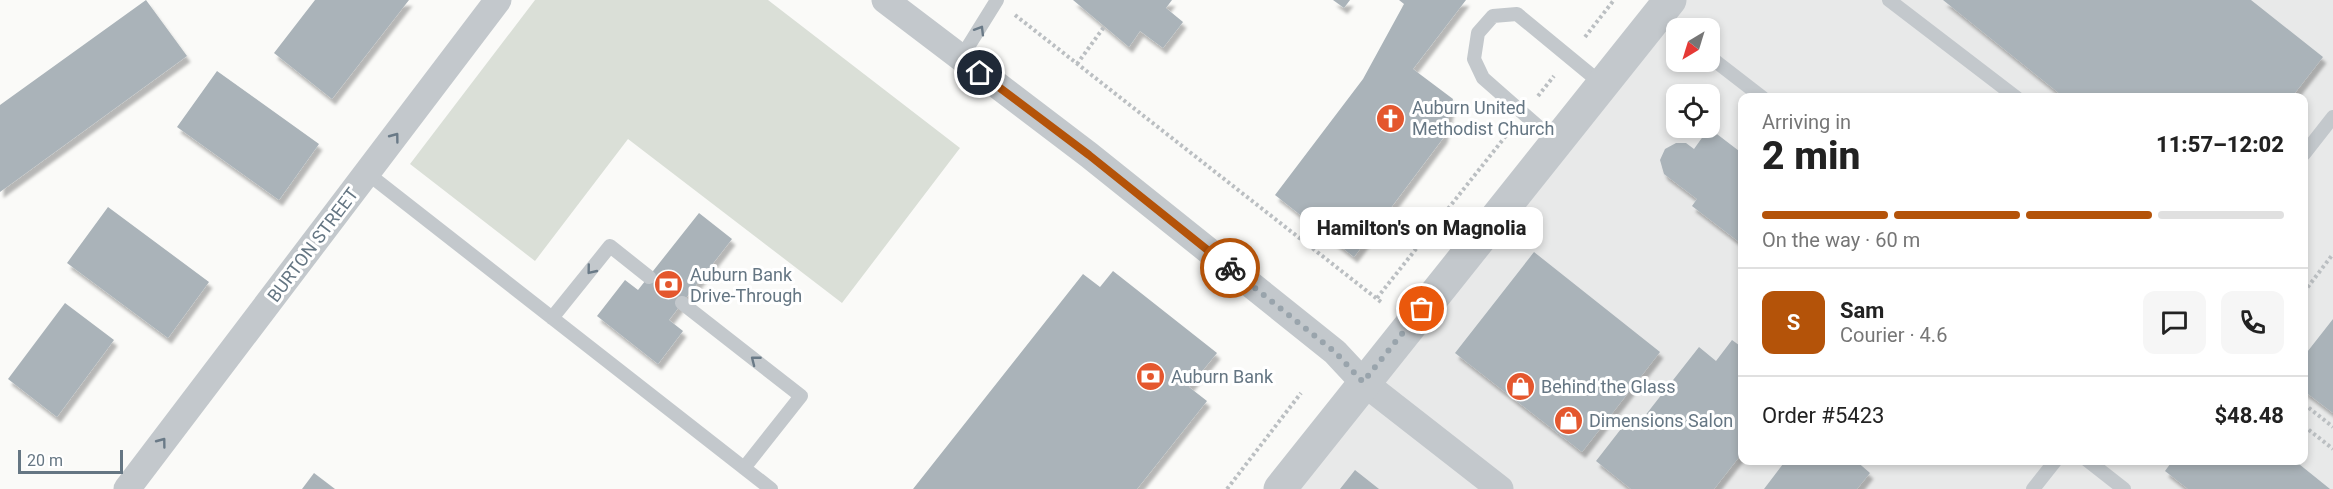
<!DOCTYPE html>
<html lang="en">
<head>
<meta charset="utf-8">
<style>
  :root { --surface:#fff; --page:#f6f6f6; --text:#222; --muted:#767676; --line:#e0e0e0; --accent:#b45309 }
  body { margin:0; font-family:Roboto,sans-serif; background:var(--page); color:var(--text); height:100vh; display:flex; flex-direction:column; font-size:22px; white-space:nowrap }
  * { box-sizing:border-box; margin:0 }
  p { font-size:20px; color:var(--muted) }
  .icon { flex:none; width:33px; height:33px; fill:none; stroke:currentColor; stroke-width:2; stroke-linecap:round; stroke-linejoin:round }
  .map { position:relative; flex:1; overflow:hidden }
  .side { position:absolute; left:1738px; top:93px; width:570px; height:372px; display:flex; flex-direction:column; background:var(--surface); border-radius:12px; box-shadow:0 3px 9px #0003 }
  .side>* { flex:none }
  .needle { width:39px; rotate:218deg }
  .buttons { position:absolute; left:1666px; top:18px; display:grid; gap:12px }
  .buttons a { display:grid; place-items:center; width:54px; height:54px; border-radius:12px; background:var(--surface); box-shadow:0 3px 9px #0003; font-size:30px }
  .scale { position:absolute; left:18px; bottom:15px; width:105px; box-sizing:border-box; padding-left:6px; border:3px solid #657683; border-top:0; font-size:16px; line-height:21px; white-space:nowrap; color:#657683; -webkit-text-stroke:4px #fff; paint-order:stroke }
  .pin { position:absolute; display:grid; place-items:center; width:51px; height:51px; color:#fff; margin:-26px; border:3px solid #fff; border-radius:50%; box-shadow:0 2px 6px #0007 }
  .courier { position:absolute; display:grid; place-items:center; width:60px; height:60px; margin:-30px; border:4px solid #b45309; border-radius:50%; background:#fff; color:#222; box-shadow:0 2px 8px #0007 }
  .bubble { position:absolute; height:42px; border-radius:12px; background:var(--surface); box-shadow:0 3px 9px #0003; font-size:20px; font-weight:800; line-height:42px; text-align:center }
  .summary em { font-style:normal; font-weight:800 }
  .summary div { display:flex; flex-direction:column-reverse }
  .summary { display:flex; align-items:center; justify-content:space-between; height:102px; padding:0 24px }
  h1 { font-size:39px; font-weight:800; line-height:45px }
  .bar { display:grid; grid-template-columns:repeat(4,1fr); gap:9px 6px; align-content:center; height:72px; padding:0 24px }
  .bar i { height:8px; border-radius:4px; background:var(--line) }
  .bar .on { background:var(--accent) }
  .bar p { grid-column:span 4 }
  .line { display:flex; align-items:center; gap:15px; padding:0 24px; border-top:2px solid var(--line) }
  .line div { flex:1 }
  .round { display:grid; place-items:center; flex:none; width:63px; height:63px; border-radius:12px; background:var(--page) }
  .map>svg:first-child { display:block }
  .built { fill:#e8e9e9; fill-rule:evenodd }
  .green { fill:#dadfd7 }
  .building { fill:#aab3b9; filter:url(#shadow) }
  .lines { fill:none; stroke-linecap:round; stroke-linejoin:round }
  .path { stroke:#bbbfc2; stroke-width:4; stroke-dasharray:3 3; stroke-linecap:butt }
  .service { stroke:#c3c8cc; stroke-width:14 }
  .minor { stroke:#c3c8cc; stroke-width:27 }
  .tertiary { stroke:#c3c8cc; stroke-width:33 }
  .oneway { stroke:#6a7a87 }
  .done { stroke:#99a4ac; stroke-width:6; stroke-dasharray:0 10.8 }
  .route { stroke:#b45309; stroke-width:8 }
  .labels { text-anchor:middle; stroke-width:6; stroke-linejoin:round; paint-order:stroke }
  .poi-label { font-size:18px; fill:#657683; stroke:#fff; text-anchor:start }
  .street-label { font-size:18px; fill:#657683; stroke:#fff }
</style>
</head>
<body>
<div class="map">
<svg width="2333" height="489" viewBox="0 0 2333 489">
  <defs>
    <filter id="shadow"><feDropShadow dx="3.5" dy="6" stdDeviation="1.5" flood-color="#0004"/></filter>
  </defs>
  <rect width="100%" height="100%" fill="#fafaf8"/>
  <path class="built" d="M1670,0H2333V489H1280ZM1677,28H1710V62H1677ZM1677,94H1710V128H1677ZM1743,98H2304V460H1743Z"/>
  <path class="green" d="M535,0H768L960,148L842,303L628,139L535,261L410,164Z"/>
  <path class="building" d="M146,0L187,56L0,192V105Z
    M315,0H409L332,99L274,53Z
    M1073,0H1172L1166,8L1183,22L1163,48L1140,31L1129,47Z
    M1333,0H1350L1344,8Z
    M1399,0H1466L1413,69L1453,99L1444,137L1354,257L1275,195L1363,79L1404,4Z
    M1943,0H2251L2323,57L2291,98H2065Z
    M217,71L319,144L279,200L177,127Z
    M1709,128L1743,154V245L1692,206L1697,199L1664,174L1660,160L1665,149L1676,143H1686L1694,149Z
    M108,207L209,282L168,338L67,263Z
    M699,213L732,239L669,320L683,331L658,364L597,316L625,280L638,290Z
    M1534,252L1660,352L1582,452L1455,353Z
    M1113,271L1217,353L1189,387L1207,401L1137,489H913L1083,274L1100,287Z
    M65,303L114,340L57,417L8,379Z
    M2333,319V413L2304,391V356Z
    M1732,340L1743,348V452L1714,489H1631L1596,461L1624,425L1633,431L1699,347L1716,361Z
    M1786,460H1855L1870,473L1857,489H1764Z
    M2173,460H2294L2330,489H2188L2165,471Z
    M1355,470L1379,489H1340Z
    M314,473L335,489H302Z"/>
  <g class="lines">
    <path class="path" d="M1015,15L1381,302
      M1585,37L1614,0
      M1077,64L1104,27
      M1538,96L1554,76
      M2304,292L2333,254
      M1377,298L1509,132
      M2304,396L2307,393
      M2304,404L2333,427
      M2304,426L2333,449
      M1227,489L1301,393"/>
    <path class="service" d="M1889,0L2017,98
      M1657,16L1677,31
      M1710,57L1763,98
      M961,58L997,0
      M1556,142L1483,78L1474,59L1478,33L1493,16L1517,14L1602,84
      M2304,154L2333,117
      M367,173L771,489
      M682,303L801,396L744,468
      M552,318L610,246L649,277
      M2087,460L2124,489
      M2033,489L2056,460"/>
    <path class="minor" d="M885,0L1089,155L1335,352L1363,382L1500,489
      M127,489L498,0"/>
    <path class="tertiary" d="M1280,489L1670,0"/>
  </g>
  <defs><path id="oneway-chevron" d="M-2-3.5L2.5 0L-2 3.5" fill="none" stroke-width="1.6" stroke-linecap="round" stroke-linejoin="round" transform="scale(1.5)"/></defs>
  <g class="oneway">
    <use href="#oneway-chevron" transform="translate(980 30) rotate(-59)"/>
    <use href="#oneway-chevron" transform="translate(395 137) rotate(-53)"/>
    <use href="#oneway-chevron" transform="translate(591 270) rotate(129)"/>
    <use href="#oneway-chevron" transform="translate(755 360) rotate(-142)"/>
    <use href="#oneway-chevron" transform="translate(162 442) rotate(-53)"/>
  </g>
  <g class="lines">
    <path class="done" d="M1230,268L1335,352L1363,382L1422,309"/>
    <path class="route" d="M980,73L1089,155L1230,268"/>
  </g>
  <defs>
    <symbol id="church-disc" viewBox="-11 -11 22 22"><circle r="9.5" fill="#e4572e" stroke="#fff"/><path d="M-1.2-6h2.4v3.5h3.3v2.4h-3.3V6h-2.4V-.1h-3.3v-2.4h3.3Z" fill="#fff"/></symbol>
    <symbol id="bank-disc" viewBox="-11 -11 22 22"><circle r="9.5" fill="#e4572e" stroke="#fff"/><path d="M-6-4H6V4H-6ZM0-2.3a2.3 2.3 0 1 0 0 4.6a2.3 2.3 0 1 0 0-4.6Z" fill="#fff"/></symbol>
    <symbol id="shop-disc" viewBox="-11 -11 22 22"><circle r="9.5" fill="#e4572e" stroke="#fff"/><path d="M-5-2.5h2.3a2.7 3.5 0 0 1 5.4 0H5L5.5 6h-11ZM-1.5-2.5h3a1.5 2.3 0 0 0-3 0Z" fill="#fff"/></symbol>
  </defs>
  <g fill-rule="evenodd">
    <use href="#church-disc" x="1374" y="102" width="33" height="33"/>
    <use href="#bank-disc" x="652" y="268" width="33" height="33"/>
    <use href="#bank-disc" x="1134" y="360" width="33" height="33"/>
    <use href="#shop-disc" x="1504" y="370" width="33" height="33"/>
    <use href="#shop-disc" x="1552" y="404" width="33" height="33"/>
  </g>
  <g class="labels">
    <g class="poi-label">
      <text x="1412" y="114">Auburn United<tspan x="1412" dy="21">Methodist Church</tspan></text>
      <text x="690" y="281">Auburn Bank<tspan x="690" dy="21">Drive-Through</tspan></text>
      <text x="1171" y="383">Auburn Bank</text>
      <text x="1541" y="393">Behind the Glass</text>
      <text x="1589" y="427">Dimensions Salon</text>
    </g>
    <g class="street-label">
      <text transform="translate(313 245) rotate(-53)" y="6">BURTON STREET</text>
    </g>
  </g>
</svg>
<div class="buttons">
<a><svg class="needle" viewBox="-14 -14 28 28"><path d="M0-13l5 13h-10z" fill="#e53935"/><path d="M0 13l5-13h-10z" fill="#767676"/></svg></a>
<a><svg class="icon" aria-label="locate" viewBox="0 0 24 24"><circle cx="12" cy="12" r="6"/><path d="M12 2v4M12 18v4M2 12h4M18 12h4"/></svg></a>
</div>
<div class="scale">20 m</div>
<div class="pin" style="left:1422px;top:309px;background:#ea580c"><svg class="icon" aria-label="bag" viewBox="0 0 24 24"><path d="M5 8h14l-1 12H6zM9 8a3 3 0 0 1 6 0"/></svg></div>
<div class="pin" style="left:980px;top:73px;background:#1f2937"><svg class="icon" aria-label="home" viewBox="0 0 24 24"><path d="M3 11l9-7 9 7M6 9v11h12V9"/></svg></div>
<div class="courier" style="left:1230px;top:268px"><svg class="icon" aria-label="bike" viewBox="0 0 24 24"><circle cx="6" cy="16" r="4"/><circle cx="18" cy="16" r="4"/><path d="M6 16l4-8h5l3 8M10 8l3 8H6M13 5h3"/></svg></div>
<div class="bubble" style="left:1300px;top:207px;width:243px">Hamilton's on Magnolia</div>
<section class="side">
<div class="summary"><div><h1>2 min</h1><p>Arriving in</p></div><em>11:57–12:02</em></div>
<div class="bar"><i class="on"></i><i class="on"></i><i class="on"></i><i></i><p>On the way · 60 m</p></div>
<div class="line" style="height:108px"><b class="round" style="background:var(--accent);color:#fff">S</b><div><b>Sam</b><p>Courier · 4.6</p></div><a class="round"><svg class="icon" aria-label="chat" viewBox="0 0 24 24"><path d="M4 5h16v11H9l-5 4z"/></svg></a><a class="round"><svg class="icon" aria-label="phone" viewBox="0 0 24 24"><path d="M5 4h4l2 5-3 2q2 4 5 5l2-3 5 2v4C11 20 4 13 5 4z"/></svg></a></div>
<div class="line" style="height:78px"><div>Order #5423</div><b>$48.48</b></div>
</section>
</div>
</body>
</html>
